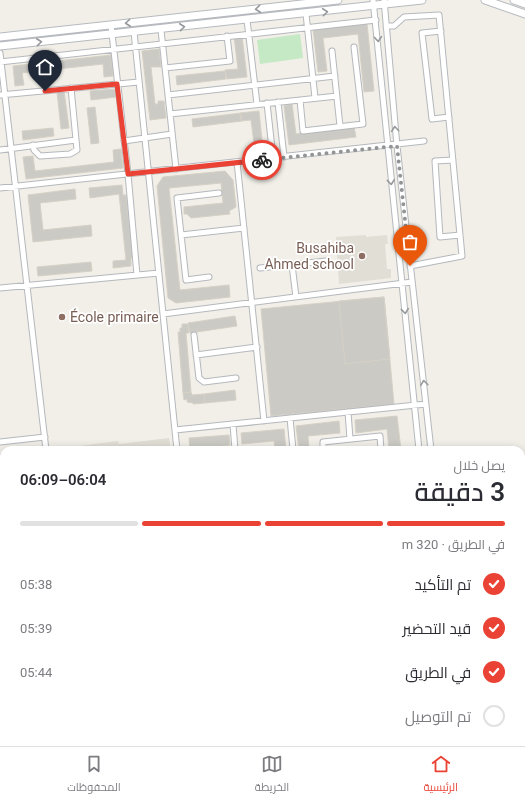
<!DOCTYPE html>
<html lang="ar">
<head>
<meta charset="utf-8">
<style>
  :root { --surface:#fff; --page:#f2f2f3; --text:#2b2b33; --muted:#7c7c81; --line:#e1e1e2; --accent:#ea4335 }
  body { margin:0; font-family:Roboto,Cairo,sans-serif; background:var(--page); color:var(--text); direction:rtl; height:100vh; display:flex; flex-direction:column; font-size:15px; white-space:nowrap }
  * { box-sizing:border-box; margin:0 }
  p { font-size:13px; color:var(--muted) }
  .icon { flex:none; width:22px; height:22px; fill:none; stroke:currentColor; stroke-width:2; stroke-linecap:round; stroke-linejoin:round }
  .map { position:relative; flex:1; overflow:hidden; direction:ltr }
  .side { position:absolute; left:0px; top:446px; width:525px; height:300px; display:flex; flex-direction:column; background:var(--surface); border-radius:12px 12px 0 0; box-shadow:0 2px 10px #0003; direction:rtl }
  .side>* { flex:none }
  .pin { position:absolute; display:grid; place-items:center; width:34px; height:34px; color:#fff; margin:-41px -17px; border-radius:50% 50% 50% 0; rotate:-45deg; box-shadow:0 0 4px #0007 }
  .pin .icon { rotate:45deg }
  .courier { position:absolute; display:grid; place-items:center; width:40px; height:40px; margin:-20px; border:3px solid #ea4335; border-radius:50%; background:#fff; color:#222; box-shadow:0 1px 5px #0007 }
  .summary em { font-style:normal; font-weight:600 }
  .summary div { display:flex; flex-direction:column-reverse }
  .summary { display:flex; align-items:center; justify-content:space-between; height:68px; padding:0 20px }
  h1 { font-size:26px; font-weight:600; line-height:30px }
  .bar { display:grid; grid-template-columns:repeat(4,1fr); gap:6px 4px; align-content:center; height:48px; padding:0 20px }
  .bar i { height:5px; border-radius:3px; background:var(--line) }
  .bar .current { background:var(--accent) }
  .bar p { grid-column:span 4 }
  ol { padding:0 20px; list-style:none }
  li { display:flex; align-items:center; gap:12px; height:44px }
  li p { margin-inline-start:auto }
  li .icon { padding:4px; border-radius:50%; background:var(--accent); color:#fff; stroke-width:4 }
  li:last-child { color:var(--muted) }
  li i { width:22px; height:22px; border:2px solid var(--line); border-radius:50% }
  .tab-bar { display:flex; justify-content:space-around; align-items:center; height:56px; border-top:1px solid var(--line); background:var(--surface); font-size:11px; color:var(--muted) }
  .tab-bar a { display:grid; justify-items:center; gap:2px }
  .tab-bar .current { color:var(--accent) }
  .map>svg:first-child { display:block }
  .education { fill:#e1ded6 }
  .green { fill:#c5e8c5 }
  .building { fill:#cccac5; stroke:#d6d1c6 }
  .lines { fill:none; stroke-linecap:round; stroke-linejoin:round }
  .street-casing { stroke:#b5b8bc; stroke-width:7 }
  .secondary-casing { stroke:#b6babf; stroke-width:9 }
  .street { stroke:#fff; stroke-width:5 }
  .secondary { stroke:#fff; stroke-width:7 }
  .oneway { stroke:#979a9d }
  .done { stroke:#929495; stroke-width:4; stroke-dasharray:0 7.2 }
  .route { stroke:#ea4335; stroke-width:5 }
  .education-dot { fill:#8d6e63; stroke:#fff; stroke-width:1.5 }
  .labels { text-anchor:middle; stroke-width:3.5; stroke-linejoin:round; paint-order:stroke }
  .education-label { font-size:14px; fill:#785e54; stroke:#fff; text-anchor:end }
</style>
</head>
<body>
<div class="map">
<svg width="525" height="746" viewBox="0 0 525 746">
  <rect width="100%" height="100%" fill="#f1efe8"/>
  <path class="education" d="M366,235V237L387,235L388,244H385L387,269H391V278L339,284L336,237Z
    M169,438L171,450H80L79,446L118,441L119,444Z"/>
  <path class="green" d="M300,34L303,58L260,64L257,40Z"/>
  <path class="building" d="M367,24L374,91L364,92L358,34L323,38L327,71L318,72L313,29Z
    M242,36L247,77L227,79L225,70L238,69L234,37Z
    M159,49L161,67H151L155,104H158V101H164L166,118L150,120L142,51Z
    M111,55L113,76L104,77L103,64L22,73L24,85L15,86L13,66Z
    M225,71L226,79L177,85L176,76Z
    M115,89L116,97L91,100L90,91Z
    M64,91L69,128L61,129L57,92Z
    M292,104L296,134L354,127L356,137L289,145L284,106Z
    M95,107L99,143L91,144L87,108Z
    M259,111L263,150L255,151L251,120L241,121L240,113Z
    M241,113L242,121L193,127L192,119Z
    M53,128L54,136L23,140L22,131Z
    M121,149L123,168L26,179L23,157L33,156L35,171L114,162L113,150Z
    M225,171L233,180L236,207L229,211L230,214L191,218L187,214H184V207L223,203L221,183L169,188L180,290L229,285L230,297L176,303L168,298L157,186L163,177Z
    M122,185L123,195H126L133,258H131V266L113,268V261L126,260L119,194L90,198L89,188Z
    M75,189L76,199L40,203L43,230L91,225L92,236L33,242L28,195Z
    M91,262L92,271L38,276L37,267Z
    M384,297L394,404L271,416L261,309Z
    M384,297L390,359L345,364L339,301Z
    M235,316L237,326L190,333L188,323Z
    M182,324H188L189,333H186L191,392L183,393L178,332H180V328H182Z
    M235,390L236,400L205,403L204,394Z
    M191,392L192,395L204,394L205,403L193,404V403L187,402V399L184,400L183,393Z
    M397,416L401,450H389L387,429L356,433L355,420Z
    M339,421L340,433L308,436L309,450H299L296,426Z
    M284,429L286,450H275L274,441L242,444L241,433Z
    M229,435L230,445L190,450L189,438Z"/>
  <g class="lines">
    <defs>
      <path id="street" d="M373,0L419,450
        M384,0L397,146L431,450
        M306,14L315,98
        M247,20L257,104
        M111,25L128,174L137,275
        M386,26H394L404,17L439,15L462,256L410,266
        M161,30L176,169
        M441,31L422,33L432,119L449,117
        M134,32L177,450
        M332,51L340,126
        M0,53L46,450
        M0,62L376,20
        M165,68L230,61L227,36
        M0,95L139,82
        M168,95L335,76
        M300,100L303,131L363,124L354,47
        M278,102L284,157
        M267,103L273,158
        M170,114L337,96
        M124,141L172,134
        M33,145L34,150L40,156L70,154L77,150L71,88
        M0,150L76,140
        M453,160L435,161L440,237L460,235
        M237,162L264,421
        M0,188L424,141
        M181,235L244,228
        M292,265L296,297
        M260,268L326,261
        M209,277L186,280L177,198L219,193
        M0,288L159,273
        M163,314L412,282
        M194,335L199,378L204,382L236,378
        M196,355L257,347
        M348,412L350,439
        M290,418L293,450
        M233,424L235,450
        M175,430L426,404
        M0,442L45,437
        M258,450H265
        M323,450V442L380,436L381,450
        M0,550L4,549
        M521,697L525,702
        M521,729L525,727
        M68,742L70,746
        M111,742L113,746
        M196,742L198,746
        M231,742L233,746
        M313,742L314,746
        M417,742L420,746
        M489,742L491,746
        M25,746L34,742
        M176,746L185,742
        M323,746L328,742
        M390,746L396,742
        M498,746L503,742"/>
      <path id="secondary" d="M485,0L525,14
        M514,0L525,4
        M0,37L338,0
        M0,46L422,0"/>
    </defs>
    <use href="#street" class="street-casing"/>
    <use href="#secondary" class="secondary-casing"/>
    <use href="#street" class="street"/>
    <use href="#secondary" class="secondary"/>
  </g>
  <defs><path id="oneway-chevron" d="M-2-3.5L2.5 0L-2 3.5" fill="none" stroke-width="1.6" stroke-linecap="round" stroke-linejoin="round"/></defs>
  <g class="oneway">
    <use href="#oneway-chevron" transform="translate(258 9) rotate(174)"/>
    <use href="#oneway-chevron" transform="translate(325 12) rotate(-6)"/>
    <use href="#oneway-chevron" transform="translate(128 23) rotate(174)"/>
    <use href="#oneway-chevron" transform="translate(182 27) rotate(-6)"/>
    <use href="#oneway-chevron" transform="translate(378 39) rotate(85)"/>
    <use href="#oneway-chevron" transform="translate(39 42) rotate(-6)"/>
    <use href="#oneway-chevron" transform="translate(395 129) rotate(-95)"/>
    <use href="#oneway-chevron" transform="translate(391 182) rotate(84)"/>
    <use href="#oneway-chevron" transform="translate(405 311) rotate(84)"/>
    <use href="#oneway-chevron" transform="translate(424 383) rotate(-97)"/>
  </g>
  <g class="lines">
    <path class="done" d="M262,160L397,146L410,266"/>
    <path class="route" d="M45,91L117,84L128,174L262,160"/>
  </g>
  <g class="education-dot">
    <circle cx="362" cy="256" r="4"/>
    <circle cx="62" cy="317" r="4"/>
  </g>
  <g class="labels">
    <g class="education-label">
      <text x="354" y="253">Busahiba<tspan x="354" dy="16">Ahmed school</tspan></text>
      <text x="70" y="322" text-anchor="start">École primaire</text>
    </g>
  </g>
</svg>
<div class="pin" style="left:410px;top:266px;background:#ea580c"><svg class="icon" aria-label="bag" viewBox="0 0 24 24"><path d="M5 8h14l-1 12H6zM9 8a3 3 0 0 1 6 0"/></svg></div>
<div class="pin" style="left:45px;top:91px;background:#1f2937"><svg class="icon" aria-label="home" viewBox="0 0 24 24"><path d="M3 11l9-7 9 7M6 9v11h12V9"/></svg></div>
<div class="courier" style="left:262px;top:160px"><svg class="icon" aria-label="bike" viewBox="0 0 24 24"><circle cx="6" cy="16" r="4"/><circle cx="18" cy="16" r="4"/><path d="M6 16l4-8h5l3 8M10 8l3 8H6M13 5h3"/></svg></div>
<section class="side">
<div class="summary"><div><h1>3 دقيقة</h1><p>يصل خلال</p></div><em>06:04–06:09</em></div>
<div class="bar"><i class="current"></i><i class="current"></i><i class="current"></i><i></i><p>في الطريق · 320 m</p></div>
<ol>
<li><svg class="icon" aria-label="check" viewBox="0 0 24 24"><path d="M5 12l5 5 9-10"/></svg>تم التأكيد<p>05:38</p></li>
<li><svg class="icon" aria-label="check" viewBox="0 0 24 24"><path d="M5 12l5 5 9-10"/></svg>قيد التحضير<p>05:39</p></li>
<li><svg class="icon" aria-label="check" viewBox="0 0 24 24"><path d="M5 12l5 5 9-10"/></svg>في الطريق<p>05:44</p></li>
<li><i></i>تم التوصيل</li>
</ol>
</section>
</div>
<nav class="tab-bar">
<a class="current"><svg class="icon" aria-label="home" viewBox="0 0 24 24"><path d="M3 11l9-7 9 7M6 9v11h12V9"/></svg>الرئيسية</a>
<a><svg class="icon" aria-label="map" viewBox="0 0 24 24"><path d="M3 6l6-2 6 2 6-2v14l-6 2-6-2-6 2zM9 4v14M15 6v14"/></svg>الخريطة</a>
<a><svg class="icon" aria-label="saved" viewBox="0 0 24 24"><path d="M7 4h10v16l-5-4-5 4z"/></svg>المحفوظات</a>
</nav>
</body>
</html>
